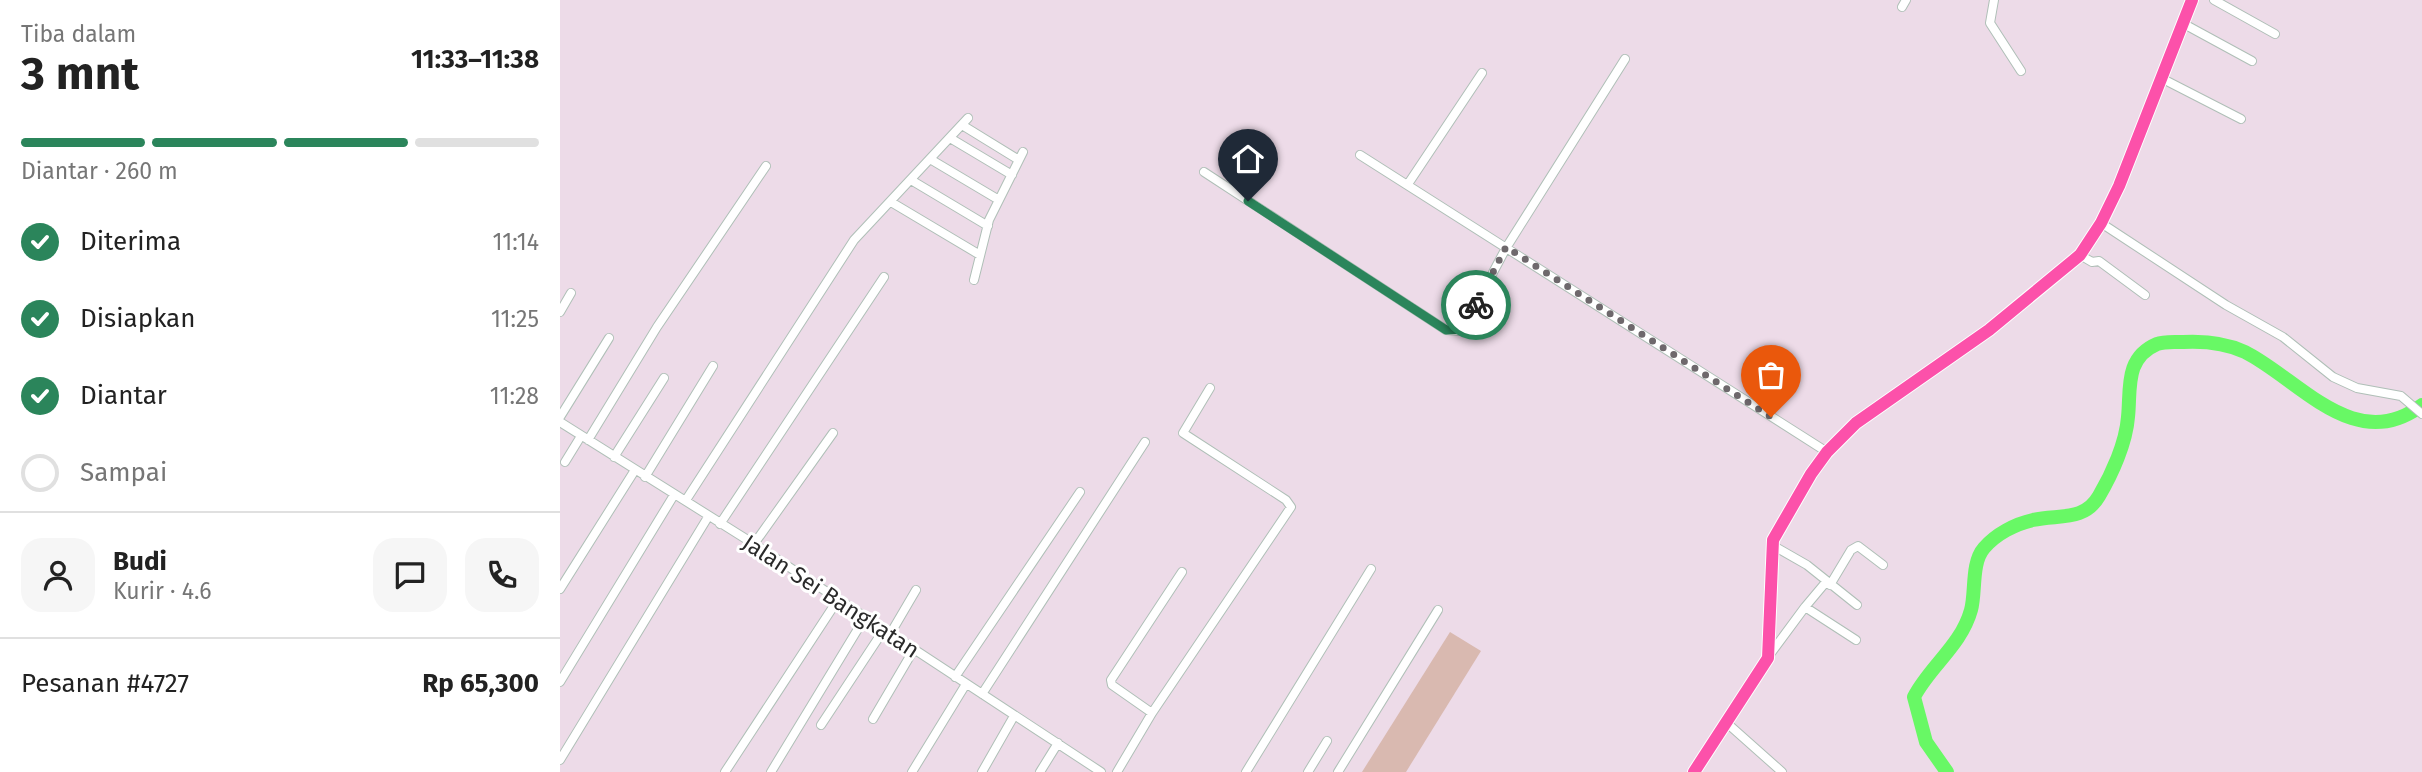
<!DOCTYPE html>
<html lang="id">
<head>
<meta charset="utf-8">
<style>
  :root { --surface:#fff; --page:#f6f6f6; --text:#222; --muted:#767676; --line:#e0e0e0; --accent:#2b855b }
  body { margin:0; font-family:"Fira Sans",sans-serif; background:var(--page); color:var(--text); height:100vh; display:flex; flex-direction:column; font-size:26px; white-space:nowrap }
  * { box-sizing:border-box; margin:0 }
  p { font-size:23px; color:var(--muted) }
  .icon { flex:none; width:38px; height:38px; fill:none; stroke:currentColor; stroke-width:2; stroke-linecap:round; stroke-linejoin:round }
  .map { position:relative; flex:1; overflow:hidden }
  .side { display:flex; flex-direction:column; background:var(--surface); width:560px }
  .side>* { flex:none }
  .pin { position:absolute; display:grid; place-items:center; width:60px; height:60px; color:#fff; margin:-72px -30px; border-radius:50% 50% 50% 0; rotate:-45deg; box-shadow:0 0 7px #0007 }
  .pin .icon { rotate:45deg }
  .courier { position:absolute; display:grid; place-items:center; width:70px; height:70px; margin:-35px; border:5px solid #2b855b; border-radius:50%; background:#fff; color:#222; box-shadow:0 2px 9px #0007 }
  .summary em { font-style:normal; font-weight:700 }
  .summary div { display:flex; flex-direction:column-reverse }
  .summary { display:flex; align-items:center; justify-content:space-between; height:119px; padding:0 21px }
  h1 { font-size:46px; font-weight:700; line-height:52px }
  .bar { display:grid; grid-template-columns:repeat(4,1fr); gap:10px 7px; align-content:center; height:84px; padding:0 21px }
  .bar i { height:9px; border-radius:5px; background:var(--line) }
  .bar .on { background:var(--accent) }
  .bar p { grid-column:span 4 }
  .line { display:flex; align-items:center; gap:18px; padding:0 21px; border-top:2px solid var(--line) }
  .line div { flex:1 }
  .round { display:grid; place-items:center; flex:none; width:74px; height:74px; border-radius:21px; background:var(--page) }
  ol { padding:0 21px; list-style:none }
  li { display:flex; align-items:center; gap:21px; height:77px }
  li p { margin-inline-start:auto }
  li .icon { padding:7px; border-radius:50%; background:var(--accent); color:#fff; stroke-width:4 }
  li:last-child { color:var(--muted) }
  li i { width:38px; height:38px; border:4px solid var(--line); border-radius:50% }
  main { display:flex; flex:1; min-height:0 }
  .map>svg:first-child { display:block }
  .cemetery { fill:#d9b9b0 }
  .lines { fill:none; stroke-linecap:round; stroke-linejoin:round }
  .river { stroke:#68f865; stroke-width:14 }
  .minor-casing { stroke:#afbfb7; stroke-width:10 }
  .primary-casing { stroke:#fff; stroke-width:14 }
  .minor { stroke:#fff; stroke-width:8 }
  .primary { stroke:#fc51aa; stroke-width:12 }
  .done { stroke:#6e686c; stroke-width:7; stroke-dasharray:0 12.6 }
  .route { stroke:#2b855b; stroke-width:9 }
  .labels { text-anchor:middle; stroke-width:6; stroke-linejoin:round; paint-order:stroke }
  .street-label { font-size:23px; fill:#2a2a2a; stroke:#fff }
</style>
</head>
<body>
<main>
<section class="side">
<div class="summary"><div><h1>3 mnt</h1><p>Tiba dalam</p></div><em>11:33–11:38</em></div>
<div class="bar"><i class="on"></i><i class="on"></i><i class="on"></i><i></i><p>Diantar · 260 m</p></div>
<ol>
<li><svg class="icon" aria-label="check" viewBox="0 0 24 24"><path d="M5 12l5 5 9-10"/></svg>Diterima<p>11:14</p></li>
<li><svg class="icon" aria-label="check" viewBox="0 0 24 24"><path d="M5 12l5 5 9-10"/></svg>Disiapkan<p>11:25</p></li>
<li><svg class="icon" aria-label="check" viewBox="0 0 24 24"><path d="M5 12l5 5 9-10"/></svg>Diantar<p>11:28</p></li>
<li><i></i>Sampai</li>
</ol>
<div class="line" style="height:126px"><a class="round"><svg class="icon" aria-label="person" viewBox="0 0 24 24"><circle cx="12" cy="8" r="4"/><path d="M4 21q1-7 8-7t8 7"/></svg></a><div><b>Budi</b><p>Kurir · 4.6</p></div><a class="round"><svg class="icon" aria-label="chat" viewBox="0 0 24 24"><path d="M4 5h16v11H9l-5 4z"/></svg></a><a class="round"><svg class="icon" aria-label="phone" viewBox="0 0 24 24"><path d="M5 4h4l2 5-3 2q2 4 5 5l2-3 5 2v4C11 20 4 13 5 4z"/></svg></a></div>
<div class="line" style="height:91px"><div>Pesanan #4727</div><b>Rp 65,300</b></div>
</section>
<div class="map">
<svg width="1862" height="772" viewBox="0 0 1862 772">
  <rect width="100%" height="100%" fill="#eddbe8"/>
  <path class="cemetery" d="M890,632L921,651L846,772H802Z"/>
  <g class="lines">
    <path class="river" d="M1387,772L1366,742L1354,697C1370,666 1401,646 1411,610C1416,592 1411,563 1424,548C1436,534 1455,524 1473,520C1498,514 1524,522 1539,496C1552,474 1566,443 1568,417C1571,390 1564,358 1597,344C1604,341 1615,342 1623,342C1643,341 1666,343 1685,352C1739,379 1795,456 1862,405"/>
    <defs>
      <path id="minor" d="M1434,0L1430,23L1461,71
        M1654,0L1715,34
        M1342,7L1346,0
        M1624,24L1692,61
        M1601,78L1681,119
        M402,125L459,160
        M390,138L452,175
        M800,155L1267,452
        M370,159L439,200
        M644,172L886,330L902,331L946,248L1065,59
        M351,180L428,226
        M848,184L922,73
        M331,202L420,255
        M1541,223L1666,305L1723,337L1773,377L1797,388L1841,396L1862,414
        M1520,255L1532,262L1539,261L1585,295
        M414,280L429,220L463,152
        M0,312L11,293
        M0,417L49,338
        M0,422L194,544L541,772
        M28,440L97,327L206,166
        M54,457L104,378
        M5,462L21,436
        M85,477L153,366
        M126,500L294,240L408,118
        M160,524L324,277
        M194,544L273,433
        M1212,545L1247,565L1297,605
        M1270,585L1291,550L1298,546L1323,565
        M0,589L75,470
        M1245,607L1266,582
        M329,636L356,590
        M1208,657L1245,607L1296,640
        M395,677L520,492
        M0,682L114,495
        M422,694L585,442
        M592,713L552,685L551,680L622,572
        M313,719L353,651
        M1168,724L1222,772
        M261,725L323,631
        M0,760L148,517
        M165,772L277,601
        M211,772L304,619
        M352,772L406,684
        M422,772L454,716
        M480,772L498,743
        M557,772L592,713L731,507L726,500L623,433L650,388
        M686,772L811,569
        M748,772L767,741
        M778,772L878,610"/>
      <path id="primary" d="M1134,772L1208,658L1213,540L1251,474L1267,452L1296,423L1429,330L1520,255L1541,223L1559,186L1632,0"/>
    </defs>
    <use href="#minor" class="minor-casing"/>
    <use href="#primary" class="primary-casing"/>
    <use href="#minor" class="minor"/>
    <use href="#primary" class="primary"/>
  </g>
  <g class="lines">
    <path class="done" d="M916,305L946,247L1211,417"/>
    <path class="route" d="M688,201L886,330L904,329L916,305"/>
  </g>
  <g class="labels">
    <g class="street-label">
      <text transform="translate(271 596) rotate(33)" y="8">Jalan Sei Bangkatan</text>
    </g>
  </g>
</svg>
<div class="pin" style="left:1211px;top:417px;background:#ea580c"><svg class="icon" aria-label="bag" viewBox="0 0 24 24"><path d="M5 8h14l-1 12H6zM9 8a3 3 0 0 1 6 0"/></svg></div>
<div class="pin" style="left:688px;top:201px;background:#1f2937"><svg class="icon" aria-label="home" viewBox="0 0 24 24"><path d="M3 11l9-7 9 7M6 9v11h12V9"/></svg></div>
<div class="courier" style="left:916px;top:305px"><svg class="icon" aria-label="bike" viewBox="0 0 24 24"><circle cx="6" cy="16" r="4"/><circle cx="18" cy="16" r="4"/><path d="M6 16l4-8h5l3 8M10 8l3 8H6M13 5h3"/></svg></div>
</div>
</main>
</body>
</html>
